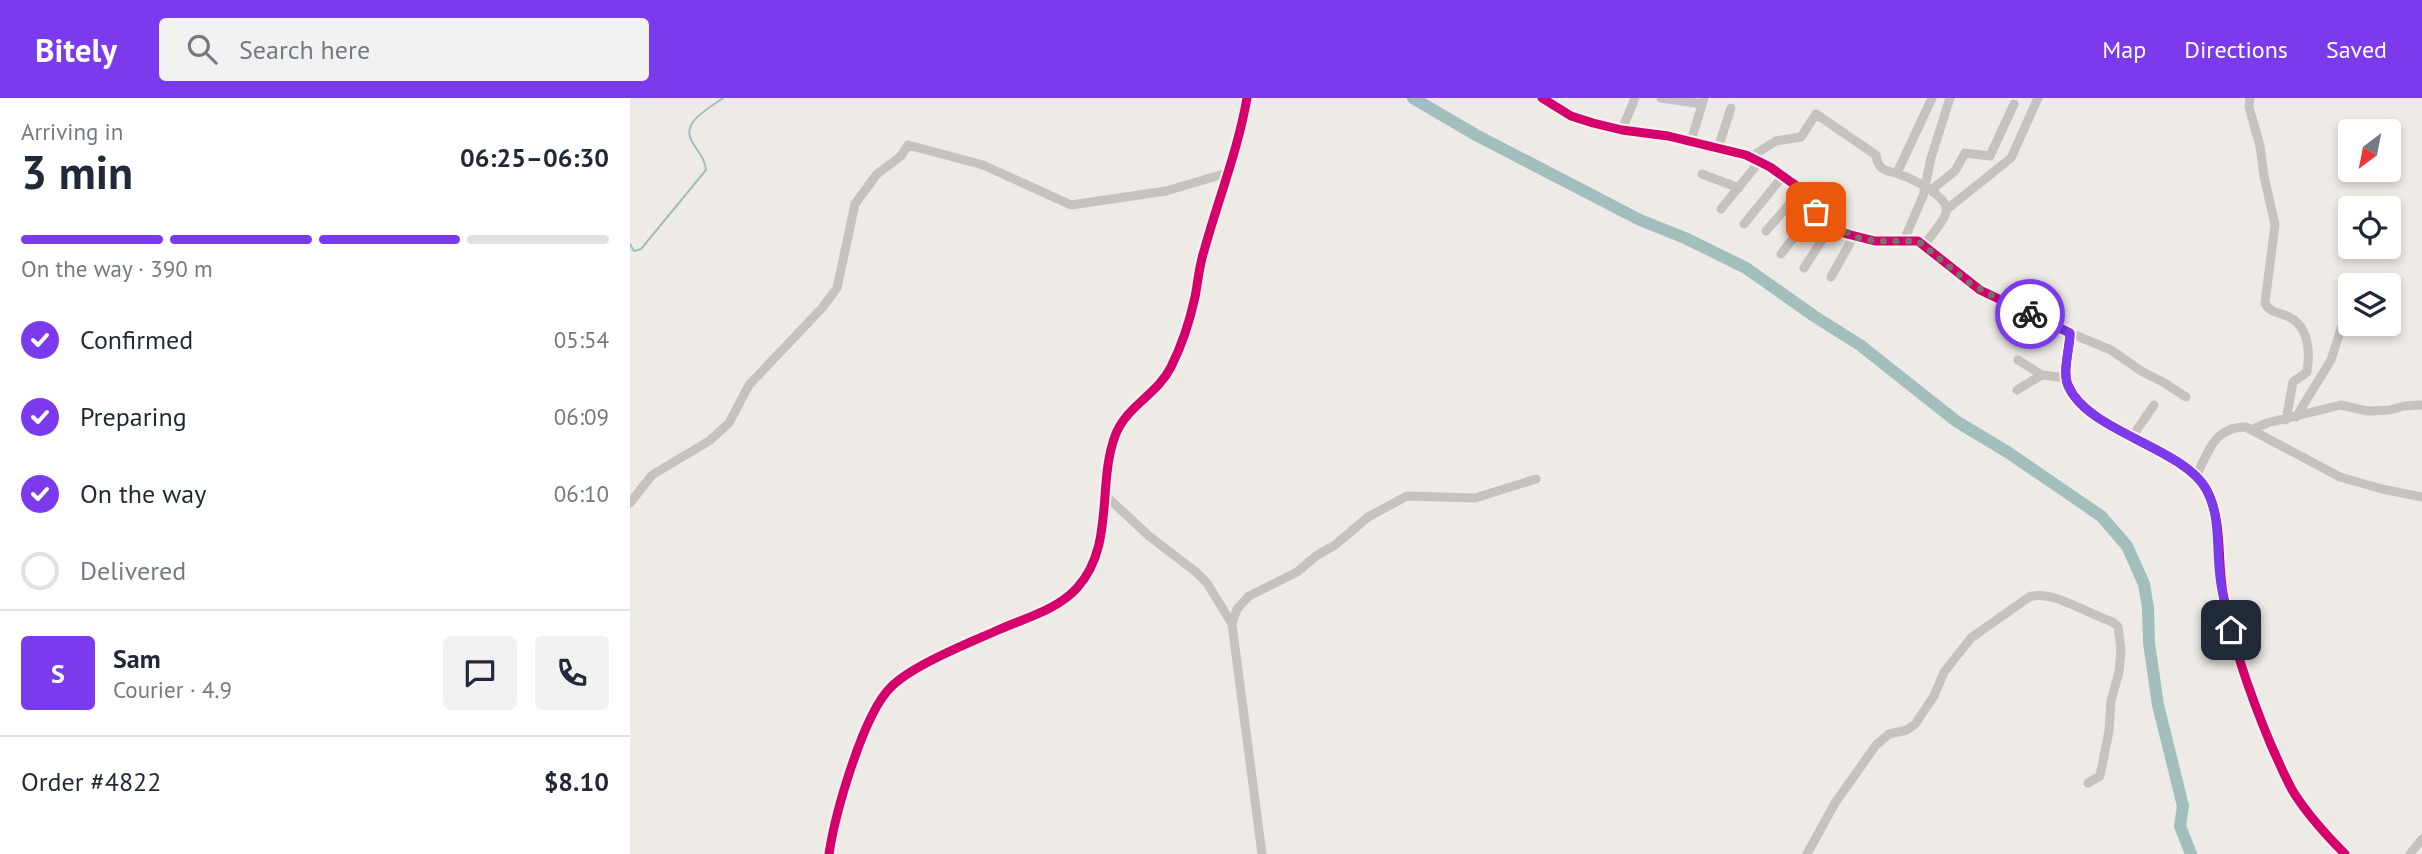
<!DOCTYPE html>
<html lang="en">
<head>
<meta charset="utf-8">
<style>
  :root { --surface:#fff; --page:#f2f2f3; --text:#1f2937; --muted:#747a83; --line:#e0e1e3; --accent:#7c3aed }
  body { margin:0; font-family:"PT Sans",sans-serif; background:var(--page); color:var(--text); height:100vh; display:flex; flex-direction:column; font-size:26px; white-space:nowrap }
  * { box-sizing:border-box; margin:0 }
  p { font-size:23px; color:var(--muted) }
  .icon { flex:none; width:38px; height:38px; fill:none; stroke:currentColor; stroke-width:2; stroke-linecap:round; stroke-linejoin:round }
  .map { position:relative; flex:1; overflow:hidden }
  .details { display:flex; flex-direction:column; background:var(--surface); width:630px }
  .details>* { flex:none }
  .needle { width:46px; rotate:212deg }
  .fabs { position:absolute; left:1708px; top:21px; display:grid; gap:14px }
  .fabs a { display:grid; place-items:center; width:63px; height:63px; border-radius:7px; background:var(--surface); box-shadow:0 4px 10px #0003; font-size:35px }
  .pin { position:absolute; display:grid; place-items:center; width:60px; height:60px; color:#fff; margin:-30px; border-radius:14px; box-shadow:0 4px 10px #0006 }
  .courier { position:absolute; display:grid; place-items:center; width:70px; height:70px; margin:-35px; border:5px solid #7c3aed; border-radius:50%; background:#fff; color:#222; box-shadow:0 2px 9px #0007 }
  .head em { font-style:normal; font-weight:800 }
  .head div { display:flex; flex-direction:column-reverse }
  .head { display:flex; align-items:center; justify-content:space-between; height:119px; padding:0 21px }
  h1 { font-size:46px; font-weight:800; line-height:52px }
  .bar { display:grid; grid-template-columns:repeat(4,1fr); gap:10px 7px; align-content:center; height:84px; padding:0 21px }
  .bar i { height:9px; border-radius:5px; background:var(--line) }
  .bar .selected { background:var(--accent) }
  .bar p { grid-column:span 4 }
  .line { display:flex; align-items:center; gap:18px; padding:0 21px; border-top:2px solid var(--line) }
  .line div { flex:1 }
  .round { display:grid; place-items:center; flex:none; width:74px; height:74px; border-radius:7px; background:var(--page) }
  ol { padding:0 21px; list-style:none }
  li { display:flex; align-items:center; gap:21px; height:77px }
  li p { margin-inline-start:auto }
  li .icon { padding:7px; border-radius:50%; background:var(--accent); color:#fff; stroke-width:4 }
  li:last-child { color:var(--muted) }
  li i { width:38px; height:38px; border:4px solid var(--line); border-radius:50% }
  header { display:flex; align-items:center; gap:42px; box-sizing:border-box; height:98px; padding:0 35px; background:var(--accent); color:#fff }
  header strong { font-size:33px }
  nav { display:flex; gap:38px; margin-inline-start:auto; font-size:24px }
  .search { width:490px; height:63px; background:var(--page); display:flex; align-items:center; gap:18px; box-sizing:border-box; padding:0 24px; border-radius:7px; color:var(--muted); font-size:26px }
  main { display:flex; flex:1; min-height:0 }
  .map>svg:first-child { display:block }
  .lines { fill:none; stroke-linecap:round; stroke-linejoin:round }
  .stream { stroke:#a2bfbe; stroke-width:2 }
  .river { stroke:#a2bfbe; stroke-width:12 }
  .street { stroke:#c7c2be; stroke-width:9 }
  .cycleway-casing { stroke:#f9f4ee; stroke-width:13 }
  .cycleway { stroke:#d6006c; stroke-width:9 }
  .done { stroke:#78706d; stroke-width:7; stroke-dasharray:0 12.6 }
  .route { stroke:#7c3aed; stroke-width:9 }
</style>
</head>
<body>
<header>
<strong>Bitely</strong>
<div class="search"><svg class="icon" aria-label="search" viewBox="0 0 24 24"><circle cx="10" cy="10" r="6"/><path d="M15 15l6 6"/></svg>Search here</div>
<nav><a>Map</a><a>Directions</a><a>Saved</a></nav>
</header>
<main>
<section class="details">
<div class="head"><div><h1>3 min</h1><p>Arriving in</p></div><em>06:25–06:30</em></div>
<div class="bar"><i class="selected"></i><i class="selected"></i><i class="selected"></i><i></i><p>On the way · 390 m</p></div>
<ol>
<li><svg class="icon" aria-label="check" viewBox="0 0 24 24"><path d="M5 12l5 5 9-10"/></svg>Confirmed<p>05:54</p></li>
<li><svg class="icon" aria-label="check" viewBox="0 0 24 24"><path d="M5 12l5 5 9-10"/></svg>Preparing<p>06:09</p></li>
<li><svg class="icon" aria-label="check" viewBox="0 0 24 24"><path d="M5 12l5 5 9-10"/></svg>On the way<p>06:10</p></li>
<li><i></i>Delivered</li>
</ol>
<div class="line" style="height:126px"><b class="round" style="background:var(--accent);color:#fff">S</b><div><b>Sam</b><p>Courier · 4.9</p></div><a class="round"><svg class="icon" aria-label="chat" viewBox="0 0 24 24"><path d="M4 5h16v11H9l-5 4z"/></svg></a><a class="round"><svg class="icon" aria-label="phone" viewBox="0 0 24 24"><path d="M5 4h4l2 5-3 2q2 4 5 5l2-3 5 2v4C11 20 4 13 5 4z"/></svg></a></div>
<div class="line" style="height:91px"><div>Order #4822</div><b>$8.10</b></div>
</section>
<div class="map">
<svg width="1792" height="756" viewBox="0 0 1792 756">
  <rect width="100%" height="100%" fill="#eeeae5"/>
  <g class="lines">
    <path class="stream" d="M0,146L4,153L11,151L76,72C75,62 70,56 64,47C48,25 77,12 93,0"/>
    <path class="river" d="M783,0L846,37L1010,122L1055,140L1116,170L1184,218L1230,247L1326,323L1379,355L1471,418L1497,448L1514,486L1518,510L1519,545L1528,607L1553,708L1550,728L1561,756"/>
    <path class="street" d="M912,0L941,18L963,25L992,32L1038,38L1116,57L1140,69L1168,89L1190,120L1204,130L1217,136L1245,143H1288L1350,192L1440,235C1440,250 1432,273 1438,287C1456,333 1552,349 1576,391C1593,421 1587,462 1593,495C1602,547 1621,599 1641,647C1648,662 1655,680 1664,695C1678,717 1696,737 1715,756
      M1031,0L1072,6
      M1620,0L1619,9L1630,48L1634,78L1645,127L1635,205C1640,215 1649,214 1659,219C1679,229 1680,254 1677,274L1663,284L1656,322
      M992,32L1005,0
      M1061,43L1074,0
      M1088,50L1101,10
      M1121,59L1146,43L1171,39L1186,16L1246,57C1247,63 1248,67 1253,71C1258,74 1263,74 1268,76C1281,80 1321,99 1316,115C1312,126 1301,137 1294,147
      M1267,75L1302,0
      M1072,76L1109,90
      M1301,92L1325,73L1335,55L1360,58L1384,6
      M1091,111L1130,63
      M1316,112L1381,60L1408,0
      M1114,126L1153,78
      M1136,133L1171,93
      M1274,142L1293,98L1301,60L1320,0
      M1151,156L1185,112
      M1174,170L1201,128
      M1201,179L1224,138
      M1440,235L1481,252L1511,273L1533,284L1556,299
      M1388,262L1412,277L1437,280
      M1387,292L1412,277
      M1666,319L1701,262L1717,212
      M1623,331L1637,325L1711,307L1737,313L1760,312L1774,308L1792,307
      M1502,339L1524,307
      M1566,378C1579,353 1584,329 1616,329L1710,379L1752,391L1792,399
      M476,398L519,438L566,474L577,485L602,526L632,756
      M0,405L22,377L79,343L99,325L119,287L192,210L207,190L225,106L247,76L271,58L278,47L353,67L441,107L536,93L597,75
      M602,526L607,511L619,498L667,474L686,458L705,447L738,419L777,398L845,400L906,381
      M199,756C205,716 233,616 261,589C283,567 339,545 368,532C395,520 427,512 447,490C485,448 467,387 485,338C496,308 527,297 541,269C551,249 560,222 565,199C568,184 569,168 574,153C588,102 608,52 617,0
      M1177,756L1205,705L1246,647L1259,636L1277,632L1285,626L1304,598L1314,574L1341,540L1399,499C1422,491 1459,517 1483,524L1488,529L1491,552L1489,574L1481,603L1479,633L1470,678L1458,685
      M1780,756L1792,741"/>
    <defs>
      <path id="cycleway" d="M912,0L941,18L963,25L992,32L1038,38L1116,57L1140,69L1168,89L1190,120L1204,130L1217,136L1245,143H1288L1350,192L1440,235C1440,250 1432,273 1438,287C1456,333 1552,349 1576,391C1593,421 1587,462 1593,495C1602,547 1621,599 1641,647C1648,662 1655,680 1664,695C1678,717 1696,737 1715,756
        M199,756C205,716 233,616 261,589C283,567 339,545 368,532C395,520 427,512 447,490C485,448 467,387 485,338C496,308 527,297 541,269C551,249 560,222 565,199C568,184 569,168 574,153C588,102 608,52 617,0"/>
    </defs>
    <use href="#cycleway" class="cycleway-casing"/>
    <use href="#cycleway" class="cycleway"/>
  </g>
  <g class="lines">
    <path class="done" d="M1186,114L1197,125L1229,140L1244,143H1288L1342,187L1400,216"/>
    <path class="route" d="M1400,216L1440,235C1440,250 1432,274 1438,288C1459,334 1549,348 1575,389C1591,415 1586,451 1590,479C1592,497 1597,515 1601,532"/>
  </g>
</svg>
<div class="fabs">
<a><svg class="needle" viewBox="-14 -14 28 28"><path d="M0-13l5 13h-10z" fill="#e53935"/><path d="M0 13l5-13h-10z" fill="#747a83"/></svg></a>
<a><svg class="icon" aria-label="locate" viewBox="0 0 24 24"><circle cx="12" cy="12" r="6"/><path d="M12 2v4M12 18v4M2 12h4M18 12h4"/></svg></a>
<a><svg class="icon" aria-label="layers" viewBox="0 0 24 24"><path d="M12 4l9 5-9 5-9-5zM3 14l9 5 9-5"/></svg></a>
</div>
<div class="pin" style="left:1186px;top:114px;background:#ea580c"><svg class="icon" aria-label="bag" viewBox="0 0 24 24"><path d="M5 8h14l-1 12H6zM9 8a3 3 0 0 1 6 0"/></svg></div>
<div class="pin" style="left:1601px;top:532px;background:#1f2937"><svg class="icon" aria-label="home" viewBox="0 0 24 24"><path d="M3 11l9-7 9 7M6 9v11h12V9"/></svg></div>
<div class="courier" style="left:1400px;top:216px"><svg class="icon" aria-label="bike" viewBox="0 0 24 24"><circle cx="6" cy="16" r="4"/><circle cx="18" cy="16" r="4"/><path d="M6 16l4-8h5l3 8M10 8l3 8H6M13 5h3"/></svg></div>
</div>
</main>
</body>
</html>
